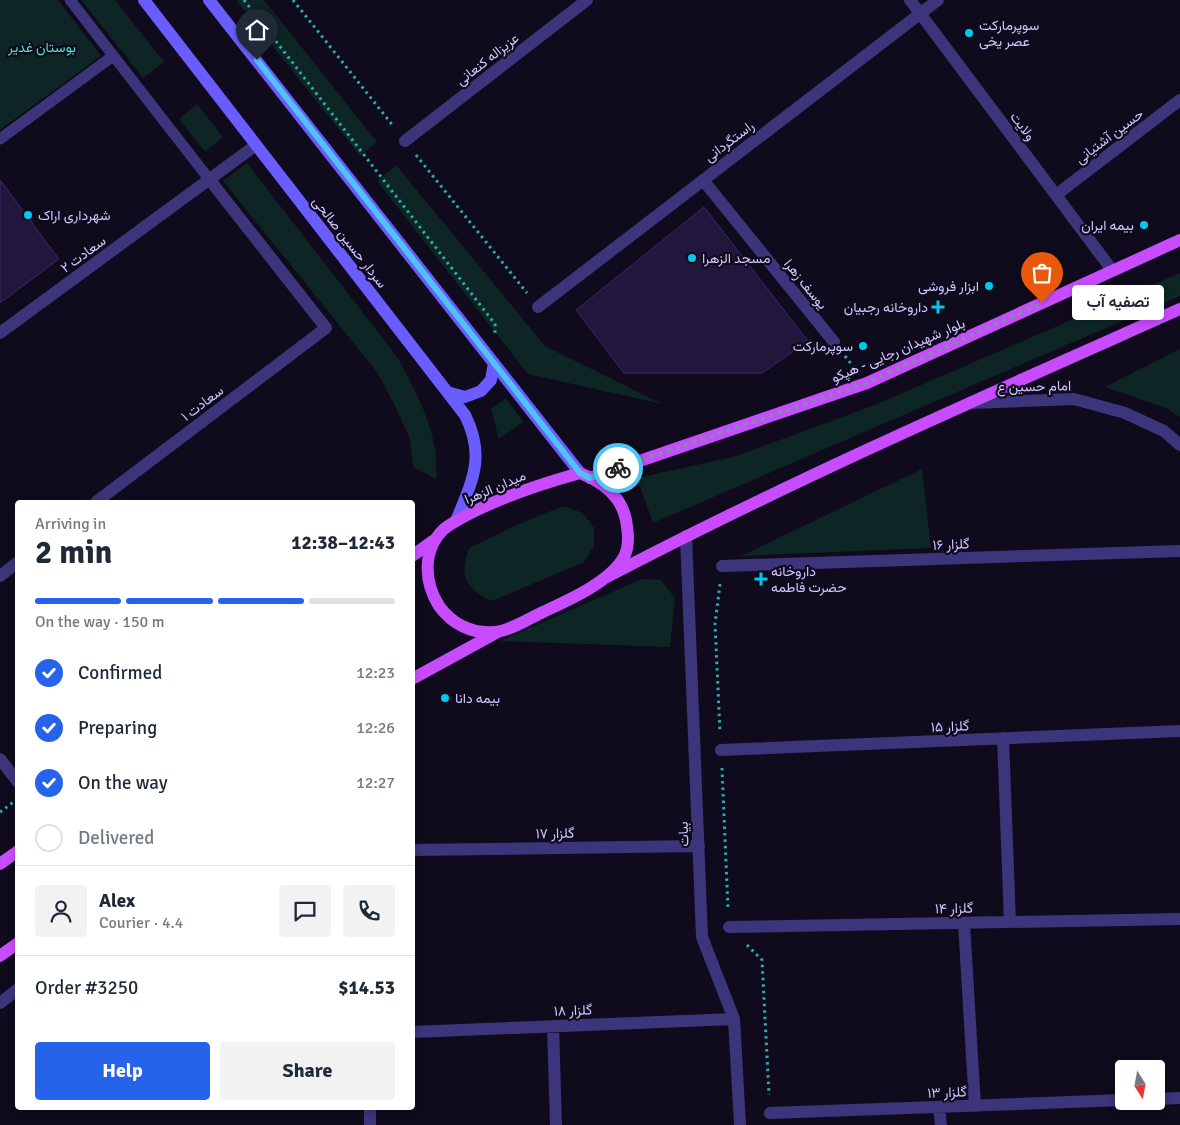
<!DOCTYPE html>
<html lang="en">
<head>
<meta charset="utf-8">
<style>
  :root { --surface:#fff; --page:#f2f2f3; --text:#1f2937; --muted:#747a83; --line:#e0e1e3; --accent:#2563eb }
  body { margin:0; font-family:Signika,Vazirmatn,sans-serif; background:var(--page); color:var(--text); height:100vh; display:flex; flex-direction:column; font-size:19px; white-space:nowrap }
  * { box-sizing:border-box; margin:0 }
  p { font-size:16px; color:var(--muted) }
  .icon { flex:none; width:28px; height:28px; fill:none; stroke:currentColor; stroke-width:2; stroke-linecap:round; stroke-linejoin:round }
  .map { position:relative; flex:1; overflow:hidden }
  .side { position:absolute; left:15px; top:500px; width:400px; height:610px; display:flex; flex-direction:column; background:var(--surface); border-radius:5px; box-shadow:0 2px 8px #0003 }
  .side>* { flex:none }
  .needle { width:32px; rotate:169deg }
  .buttons { position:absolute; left:1115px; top:1060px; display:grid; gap:10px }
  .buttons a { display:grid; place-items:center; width:50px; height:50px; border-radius:5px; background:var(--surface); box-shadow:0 2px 8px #0003; font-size:25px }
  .pin { position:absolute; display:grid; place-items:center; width:42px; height:42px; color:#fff; margin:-51px -21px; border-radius:50% 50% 50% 0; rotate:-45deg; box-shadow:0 0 5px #0007 }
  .pin .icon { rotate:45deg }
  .courier { position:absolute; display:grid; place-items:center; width:50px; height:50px; margin:-25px; border:4px solid #4fc3f7; border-radius:50%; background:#fff; color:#222; box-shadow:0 1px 6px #0007 }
  .bubble { position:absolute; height:35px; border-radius:5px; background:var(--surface); box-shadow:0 2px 8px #0003; font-size:16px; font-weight:700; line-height:35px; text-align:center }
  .summary em { font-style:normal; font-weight:700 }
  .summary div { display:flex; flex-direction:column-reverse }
  .summary { display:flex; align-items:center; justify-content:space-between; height:85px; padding:0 20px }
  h1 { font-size:32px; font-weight:700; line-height:38px }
  .bar { display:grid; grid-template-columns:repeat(4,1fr); gap:8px 5px; align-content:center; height:60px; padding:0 20px }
  .bar i { height:6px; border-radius:4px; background:var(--line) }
  .bar .active { background:var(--accent) }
  .bar p { grid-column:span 4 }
  .line { display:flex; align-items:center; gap:12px; padding:0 20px; border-top:1px solid var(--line) }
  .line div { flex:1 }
  .round { display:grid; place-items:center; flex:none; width:52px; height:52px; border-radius:5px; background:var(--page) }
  ol { padding:0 20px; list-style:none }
  li { display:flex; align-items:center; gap:15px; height:55px }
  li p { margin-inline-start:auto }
  li .icon { padding:5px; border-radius:50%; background:var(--accent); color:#fff; stroke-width:4 }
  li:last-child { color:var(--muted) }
  li i { width:28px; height:28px; border:2px solid var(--line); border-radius:50% }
  .button { display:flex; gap:10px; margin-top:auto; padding:10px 20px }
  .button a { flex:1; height:58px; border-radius:5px; background:var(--accent); color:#fff; font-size:20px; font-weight:700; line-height:58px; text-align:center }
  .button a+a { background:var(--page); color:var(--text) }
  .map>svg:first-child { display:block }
  .green { fill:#0e2525 }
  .building { fill:#21173d; stroke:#392969 }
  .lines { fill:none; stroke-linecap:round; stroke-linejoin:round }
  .path { stroke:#2badad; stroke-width:3; stroke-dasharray:2.5 4; stroke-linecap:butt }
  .service { stroke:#3c357b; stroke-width:11 }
  .minor { stroke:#3c357b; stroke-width:12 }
  .tertiary { stroke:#3c357b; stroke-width:12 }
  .secondary { stroke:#6b5cff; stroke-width:12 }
  .primary { stroke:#c84cff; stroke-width:12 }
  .done { stroke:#8c84b0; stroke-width:5; stroke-dasharray:0 9 }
  .route { stroke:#4fc3f7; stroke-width:6 }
  .poi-dot { fill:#00c9f0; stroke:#0f0b1c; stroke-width:2 }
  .labels { text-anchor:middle; stroke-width:4.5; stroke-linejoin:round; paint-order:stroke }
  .poi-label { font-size:14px; fill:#d0c5ff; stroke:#0f0b1c; text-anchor:start }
  .park-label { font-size:14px; fill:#52dec4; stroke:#0f0b1c }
  .street-label { font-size:14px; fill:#d0c5ff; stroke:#0f0b1c }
</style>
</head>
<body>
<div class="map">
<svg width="1180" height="1125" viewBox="0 0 1180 1125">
  <rect width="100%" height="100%" fill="#0f0b1c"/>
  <path class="green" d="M0,0H58L101,56L0,130Z
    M81,0H115L164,62L143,78Z
    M236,0H264L377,142L360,156Z
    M197,104L223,137L205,152L179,119Z
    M247,163L398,358C418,396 440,435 436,479L413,467L410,439L396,408L377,372L223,181Z
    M396,165L545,346L662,404L528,374L377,181Z
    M1180,273V296L653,523L637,478L733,457L875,405Z
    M1180,349V417L1166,408L1105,387Z
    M506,398L523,422L499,439L491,409Z
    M922,469L931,548L741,556Z
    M563,506L583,513L594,528V546L584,562L492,601C465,588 459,577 469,548L519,524Z
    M642,579L661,580L675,598L670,647L500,641Z"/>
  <path class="building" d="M0,180L59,259L0,303Z
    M704,207L808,341L762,373H624L576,310Z"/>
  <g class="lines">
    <path class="path" d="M244,0L495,324V333
      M293,0L394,127
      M416,155L527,293
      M845,356L855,369
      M720,584L715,624L720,732
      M722,768L728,909
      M0,812L15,801
      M747,945L762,960L769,1095"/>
    <path class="service" d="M70,0L209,179
      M0,139L113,56"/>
    <path class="minor" d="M910,0L1112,270
      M405,141L587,0
      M703,180L834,342
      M1056,195L1180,100
      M538,307L938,0
      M0,333L256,145
      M96,502L326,328L209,179
      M686,536L702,937L734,1019L740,1125
      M722,566L1180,551
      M0,576L18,562
      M1003,738L1010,922
      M721,750L1180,731
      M0,759L18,782
      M412,850L699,846
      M964,923L975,1106
      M729,927L1180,919
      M0,1003L18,989
      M553,1026L556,1125
      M412,1032L734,1019
      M1156,1099L1180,1098
      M939,1107L941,1125
      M370,1108V1125
      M770,1113L1124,1100"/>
    <path class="tertiary" d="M971,403L1074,399L1125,413L1164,431L1180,445"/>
    <path class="secondary" d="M144,0L465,415C486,457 472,481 456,521
      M209,0L580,473
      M447,392L465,397L481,391L491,380L494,363"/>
    <path class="primary" d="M580,473C602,482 621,495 626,520C628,532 630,545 624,557C610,582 569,600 543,612C530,618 508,632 494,632C472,634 452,624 439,606C424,582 422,550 444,529C453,522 463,517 473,512C507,495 544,483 580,473Z
      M590,478L867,383L1180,240
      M412,556L433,541
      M605,578C792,480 987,395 1180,309
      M412,679L496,633
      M0,864L18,851
      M0,956L18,943"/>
  </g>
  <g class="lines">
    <path class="done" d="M618,468L866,383L1042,303"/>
    <path class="route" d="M257,60L580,473L590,478L618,468"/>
  </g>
  <g class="poi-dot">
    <circle cx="969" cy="33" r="5"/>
    <circle cx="28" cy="215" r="5"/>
    <circle cx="1144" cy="225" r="5"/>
    <circle cx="692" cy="258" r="5"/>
    <circle cx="989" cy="286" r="5"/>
    <path d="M935.5 299.5h5v5h5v5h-5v5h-5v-5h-5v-5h5z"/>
    <circle cx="863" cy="346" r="5"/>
    <path d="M758.5 571.5h5v5h5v5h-5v5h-5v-5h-5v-5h5z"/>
    <circle cx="445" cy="698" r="5"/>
  </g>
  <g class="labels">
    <g class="poi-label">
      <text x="979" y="30">سوپرمارکت<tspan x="979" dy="16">عصر یخی</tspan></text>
      <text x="38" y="220">شهرداری اراک</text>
      <text x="1134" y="230" text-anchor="end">بیمه ایران</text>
      <text x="702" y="263">مسجد الزهرا</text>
      <text x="979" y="291" text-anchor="end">ابزار فروشی</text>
      <text x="928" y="312" text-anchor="end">داروخانه رجبیان</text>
      <text x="853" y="351" text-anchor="end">سوپرمارکت</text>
      <text x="771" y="576">داروخانه<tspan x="771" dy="16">حضرت فاطمه</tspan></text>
      <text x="455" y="703">بیمه دانا</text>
    </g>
    <g class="park-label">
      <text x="42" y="52">بوستان غدیر</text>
    </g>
    <g class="street-label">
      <text transform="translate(487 59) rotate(-38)" y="5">عزیزاله کنعانی</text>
      <text transform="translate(1023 126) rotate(53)" y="5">ولایت</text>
      <text transform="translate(1109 136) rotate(-37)" y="5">حسین آشتیانی</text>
      <text transform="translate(729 141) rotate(-37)" y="5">راستگردانی</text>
      <text transform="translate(350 242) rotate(52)" y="5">سردار حسین صالحی</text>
      <text transform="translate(83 254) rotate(-36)" y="5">سعادت ۲</text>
      <text transform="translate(806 284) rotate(51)" y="5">یوسف زهرا</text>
      <text transform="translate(898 350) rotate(-23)" y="5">بلوار شهیدان رجایی - هپکو</text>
      <text transform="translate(1034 386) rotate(-1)" y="5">امام حسین ع</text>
      <text transform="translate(202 403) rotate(-37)" y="5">سعادت ۱</text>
      <text transform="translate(495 487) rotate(-23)" y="5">میدان الزهرا</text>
      <text transform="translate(951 544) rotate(-2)" y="5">گلزار ۱۶</text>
      <text transform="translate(950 726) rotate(-2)" y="5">گلزار ۱۵</text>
      <text transform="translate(555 833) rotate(-1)" y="5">گلزار ۱۷</text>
      <text transform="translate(683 834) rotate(-92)" y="5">بیات</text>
      <text transform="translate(954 908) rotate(-1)" y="5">گلزار ۱۴</text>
      <text transform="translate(573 1010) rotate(-2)" y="5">گلزار ۱۸</text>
      <text transform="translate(947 1092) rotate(-2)" y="5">گلزار ۱۳</text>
    </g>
  </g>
</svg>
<div class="buttons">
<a><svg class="needle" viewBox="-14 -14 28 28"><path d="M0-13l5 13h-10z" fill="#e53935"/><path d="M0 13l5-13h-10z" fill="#747a83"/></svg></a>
</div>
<div class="pin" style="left:1042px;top:303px;background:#ea580c"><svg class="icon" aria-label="bag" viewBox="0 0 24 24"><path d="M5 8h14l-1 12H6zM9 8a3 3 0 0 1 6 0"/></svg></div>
<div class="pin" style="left:257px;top:60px;background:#1f2937"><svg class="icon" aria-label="home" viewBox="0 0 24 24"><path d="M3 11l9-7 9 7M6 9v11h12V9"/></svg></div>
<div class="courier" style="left:618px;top:468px"><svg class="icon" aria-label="bike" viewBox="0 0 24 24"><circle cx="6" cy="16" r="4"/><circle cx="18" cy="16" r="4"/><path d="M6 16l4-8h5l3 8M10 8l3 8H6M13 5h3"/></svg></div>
<div class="bubble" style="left:1072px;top:285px;width:92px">تصفیه آب</div>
<section class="side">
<div class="summary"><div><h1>2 min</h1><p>Arriving in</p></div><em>12:38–12:43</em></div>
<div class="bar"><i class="active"></i><i class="active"></i><i class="active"></i><i></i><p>On the way · 150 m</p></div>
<ol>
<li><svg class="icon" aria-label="check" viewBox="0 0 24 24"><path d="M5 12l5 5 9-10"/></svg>Confirmed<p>12:23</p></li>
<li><svg class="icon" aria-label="check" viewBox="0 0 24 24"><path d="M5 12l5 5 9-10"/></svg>Preparing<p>12:26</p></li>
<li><svg class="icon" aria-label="check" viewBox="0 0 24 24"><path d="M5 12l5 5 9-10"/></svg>On the way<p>12:27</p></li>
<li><i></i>Delivered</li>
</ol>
<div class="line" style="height:90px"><a class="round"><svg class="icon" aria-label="person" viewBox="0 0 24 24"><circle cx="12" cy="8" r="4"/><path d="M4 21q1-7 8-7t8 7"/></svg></a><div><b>Alex</b><p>Courier · 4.4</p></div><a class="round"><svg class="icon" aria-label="chat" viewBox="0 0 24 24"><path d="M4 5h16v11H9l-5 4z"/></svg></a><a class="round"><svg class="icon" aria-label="phone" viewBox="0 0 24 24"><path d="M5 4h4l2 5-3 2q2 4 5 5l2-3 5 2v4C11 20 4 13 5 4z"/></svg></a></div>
<div class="line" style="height:65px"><div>Order #3250</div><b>$14.53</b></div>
<div class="button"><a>Help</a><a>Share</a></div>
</section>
</div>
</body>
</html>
